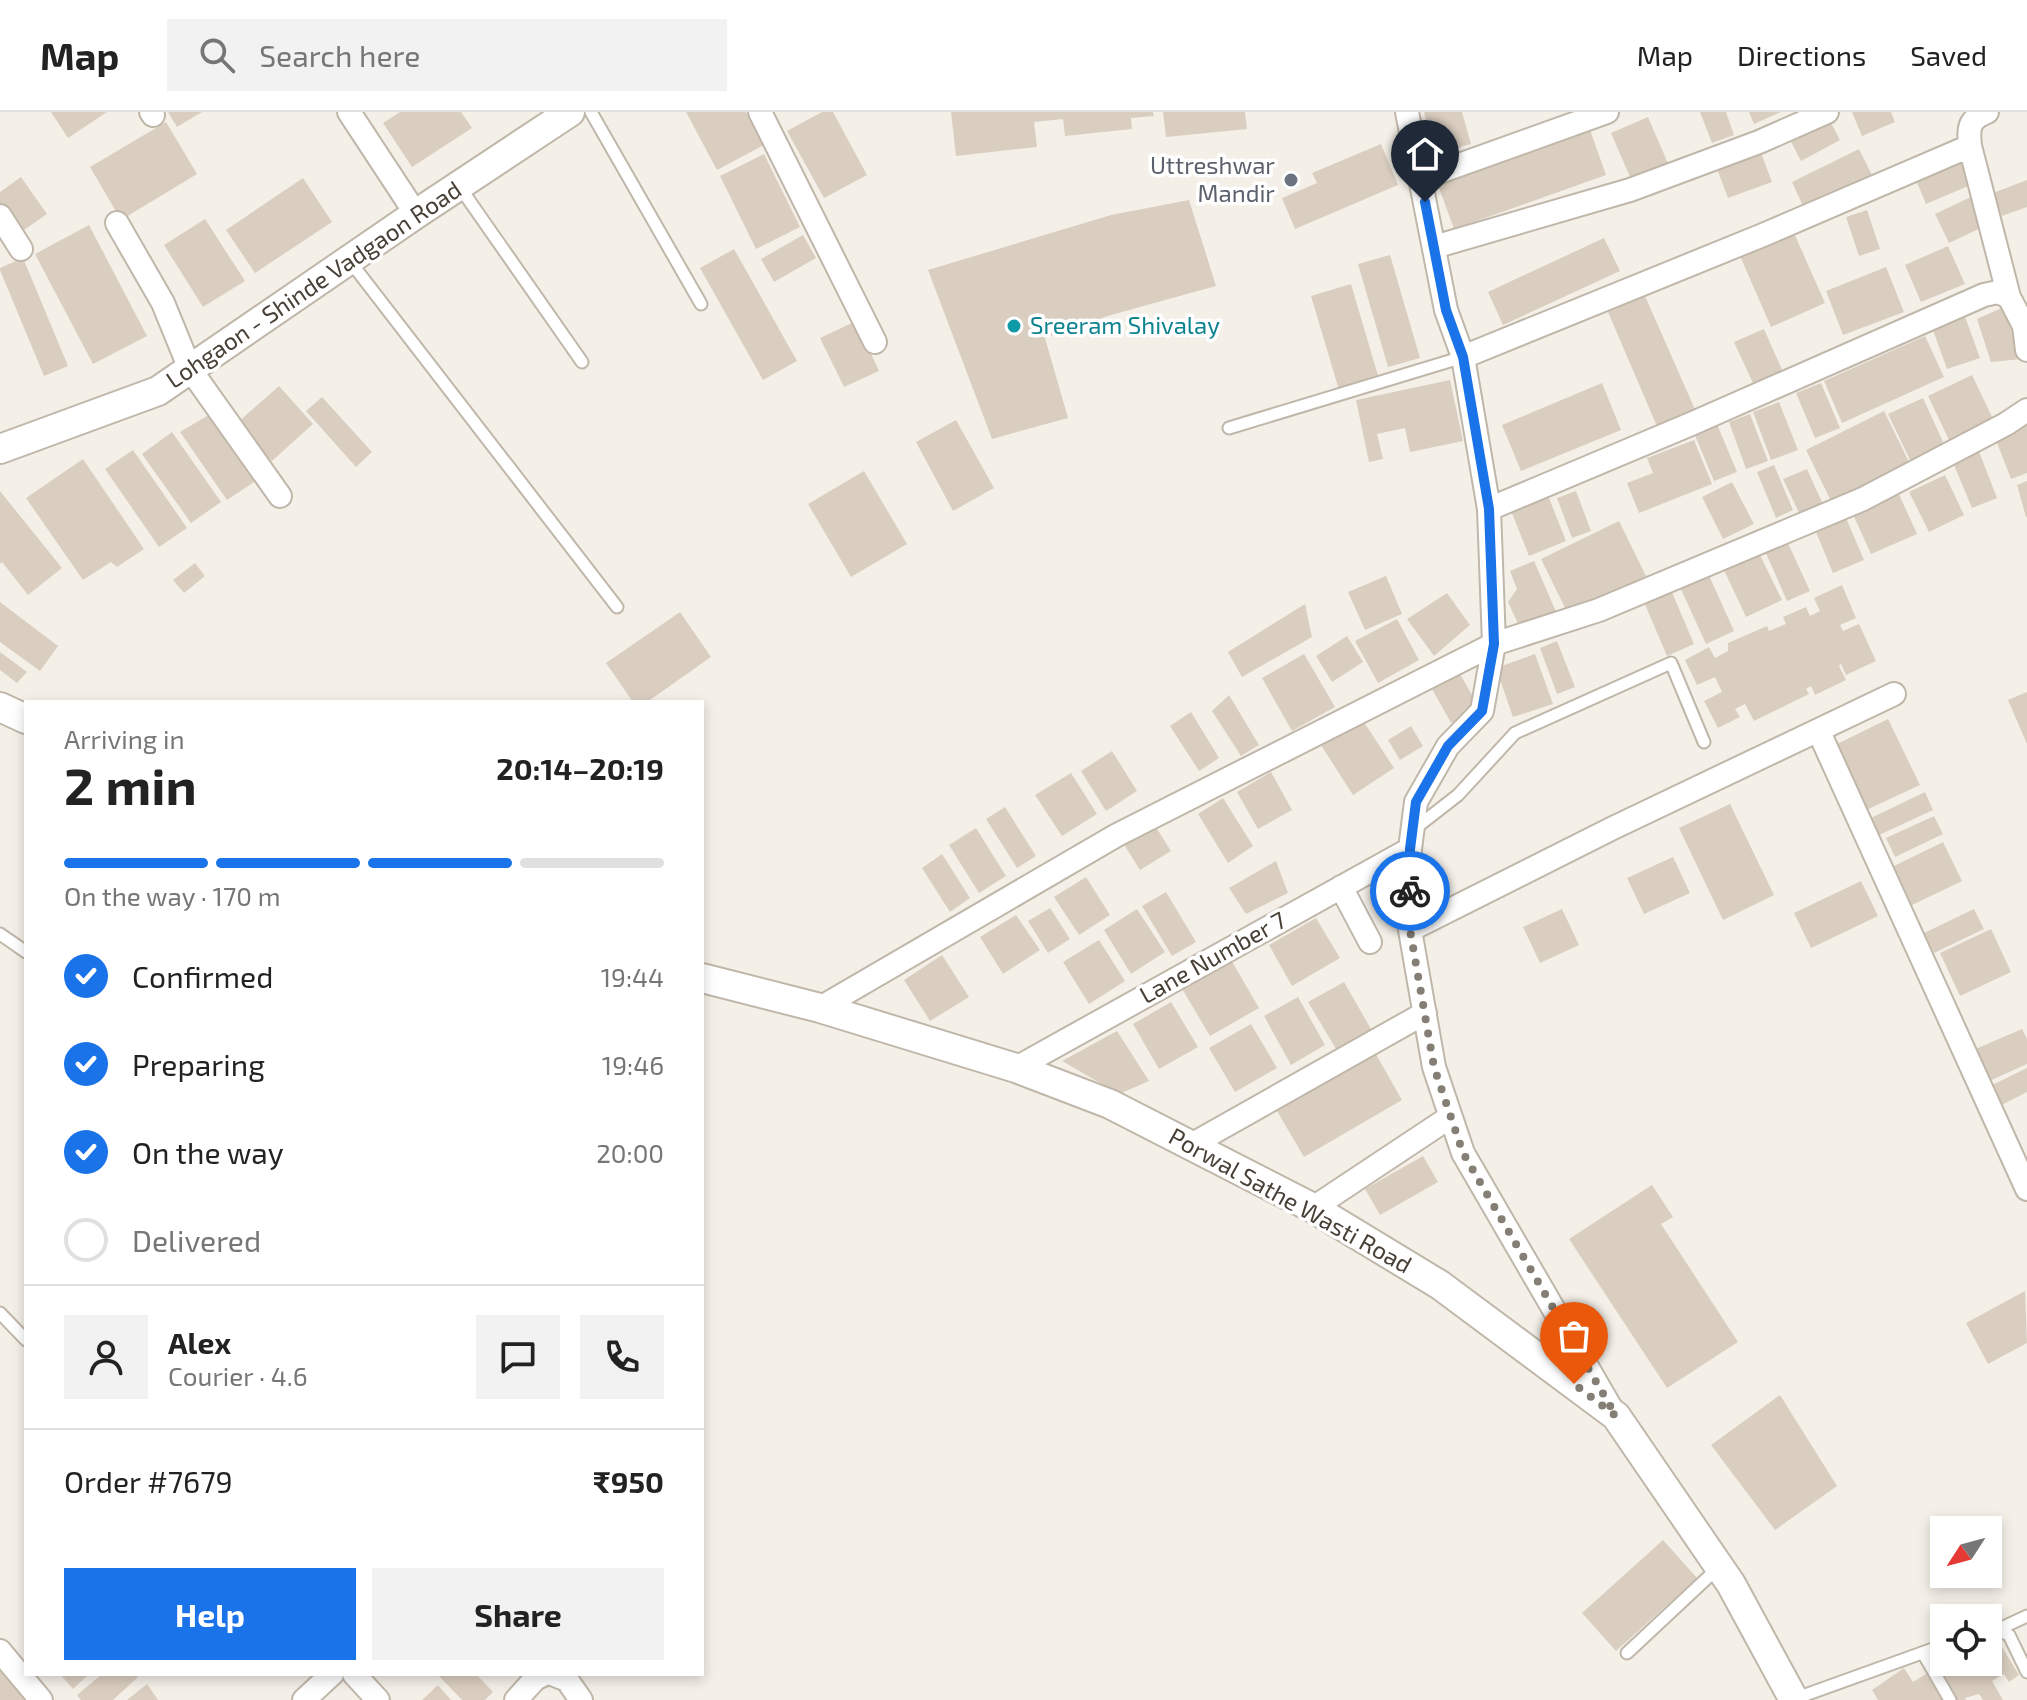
<!DOCTYPE html>
<html lang="en">
<head>
<meta charset="utf-8">
<style>
  :root { --surface:#fff; --page:#f2f2f2; --text:#222; --muted:#767676; --line:#e0e0e0; --accent:#1a73e8 }
  body { margin:0; font-family:"Exo 2",sans-serif; background:var(--page); color:var(--text); height:100vh; display:flex; flex-direction:column; font-size:30px; white-space:nowrap }
  * { box-sizing:border-box; margin:0 }
  p { font-size:26px; color:var(--muted) }
  .icon { flex:none; width:44px; height:44px; fill:none; stroke:currentColor; stroke-width:2; stroke-linecap:round; stroke-linejoin:round }
  .map { position:relative; flex:1; overflow:hidden }
  .panel { position:absolute; left:24px; top:588px; width:680px; height:976px; display:flex; flex-direction:column; background:var(--surface); border-radius:0px; box-shadow:0 4px 12px #0003 }
  .panel>* { flex:none }
  .needle { width:52px; rotate:234deg }
  .tools { position:absolute; left:1930px; top:1404px; display:grid; gap:16px }
  .tools a { display:grid; place-items:center; width:72px; height:72px; border-radius:0px; background:var(--surface); box-shadow:0 4px 12px #0003; font-size:40px }
  .pin { position:absolute; display:grid; place-items:center; width:68px; height:68px; color:#fff; margin:-82px -34px; border-radius:50% 50% 50% 0; rotate:-45deg; box-shadow:0 0 8px #0007 }
  .pin .icon { rotate:45deg }
  .courier { position:absolute; display:grid; place-items:center; width:80px; height:80px; margin:-40px; border:6px solid #1a73e8; border-radius:50%; background:#fff; color:#222; box-shadow:0 2px 10px #0007 }
  .headline em { font-style:normal; font-weight:700 }
  .headline div { display:flex; flex-direction:column-reverse }
  .headline { display:flex; align-items:center; justify-content:space-between; height:136px; padding:0 40px }
  h1 { font-size:52px; font-weight:700; line-height:60px }
  .bar { display:grid; grid-template-columns:repeat(4,1fr); gap:12px 8px; align-content:center; height:96px; padding:0 40px }
  .bar i { height:10px; border-radius:6px; background:var(--line) }
  .bar .selected { background:var(--accent) }
  .bar p { grid-column:span 4 }
  .line { display:flex; align-items:center; gap:20px; padding:0 40px; border-top:2px solid var(--line) }
  .line div { flex:1 }
  .round { display:grid; place-items:center; flex:none; width:84px; height:84px; border-radius:0px; background:var(--page) }
  ol { padding:0 40px; list-style:none }
  li { display:flex; align-items:center; gap:24px; height:88px }
  li p { margin-inline-start:auto }
  li .icon { padding:8px; border-radius:50%; background:var(--accent); color:#fff; stroke-width:4 }
  li:last-child { color:var(--muted) }
  li i { width:44px; height:44px; border:4px solid var(--line); border-radius:50% }
  .primary-button { display:flex; gap:16px; margin-top:auto; padding:16px 40px }
  .primary-button a { flex:1; height:92px; border-radius:0px; background:var(--accent); color:#fff; font-size:32px; font-weight:700; line-height:92px; text-align:center }
  .primary-button a+a { background:var(--page); color:var(--text) }
  header { display:flex; align-items:center; gap:48px; box-sizing:border-box; height:112px; padding:0 40px; background:var(--surface); border-bottom:2px solid var(--line) }
  header strong { font-size:38px }
  nav { display:flex; gap:44px; margin-inline-start:auto; font-size:28px }
  .search { width:560px; height:72px; background:var(--page); display:flex; align-items:center; gap:20px; box-sizing:border-box; padding:0 28px; border-radius:0px; color:var(--muted); font-size:30px }
  .map>svg:first-child { display:block }
  .building { fill:#dacec0 }
  .lines { fill:none; stroke-linecap:round; stroke-linejoin:round }
  .service-casing { stroke:#c0b7aa; stroke-width:15 }
  .minor-casing { stroke:#c0b7aa; stroke-width:26 }
  .tertiary-casing { stroke:#c0b7aa; stroke-width:32 }
  .service { stroke:#fff; stroke-width:11 }
  .minor { stroke:#fff; stroke-width:22 }
  .tertiary { stroke:#fff; stroke-width:28 }
  .done { stroke:#847e74; stroke-width:8; stroke-dasharray:0 14.4 }
  .route { stroke:#1a73e8; stroke-width:10 }
  .worship-dot { fill:#6b7280; stroke:#fff; stroke-width:3 }
  .culture-dot { fill:#0f9aa8; stroke:#fff; stroke-width:3 }
  .labels { text-anchor:middle; stroke-width:7; stroke-linejoin:round; paint-order:stroke }
  .worship-label { font-size:24px; fill:#5b616d; stroke:#fff; text-anchor:end }
  .street-label { font-size:24px; fill:#484036; stroke:#fff }
  .culture-label { font-size:24px; fill:#0d838f; stroke:#fff; text-anchor:start }
</style>
</head>
<body>
<header>
<strong>Map</strong>
<div class="search"><svg class="icon" aria-label="search" viewBox="0 0 24 24"><circle cx="10" cy="10" r="6"/><path d="M15 15l6 6"/></svg>Search here</div>
<nav><a>Map</a><a>Directions</a><a>Saved</a></nav>
</header>
<div class="map">
<svg width="2027" height="1588" viewBox="0 0 2027 1588">
  <rect width="100%" height="100%" fill="#f4f0e8"/>
  <path class="building" d="M51,0H107L68,26Z
    M168,0H202L177,15Z
    M400,0H461L472,16L412,55L383,11Z
    M686,0H746L764,33L717,58Z
    M822,0H833L867,63L824,86L787,19Z
    M951,0H1153L1154,4L1131,6L1132,17L1065,24L1063,7L1034,10L1037,35L956,44Z
    M1163,0H1245L1247,17L1166,25Z
    M1424,0H1462L1471,32L1435,42Z
    M1700,0H1726L1734,23L1712,31Z
    M1749,0H1781L1754,12Z
    M1852,0H1891L1895,10L1862,24Z
    M1827,3L1840,28L1801,49L1788,24Z
    M1648,5L1670,56L1633,72L1611,21Z
    M166,10L197,62L121,108L90,55Z
    M1590,18L1606,63L1454,117L1438,73Z
    M1381,32L1398,73L1295,117L1282,86L1317,71L1312,61Z
    M1758,33L1772,70L1728,86L1714,49Z
    M1859,37L1872,63L1804,96L1792,70Z
    M764,42L800,115L756,137L720,64Z
    M1963,47L1973,72L1926,92L1916,68Z
    M21,65L47,102L21,120L0,91V80Z
    M303,66L332,110L255,161L226,118Z
    M2027,68V95L2002,104L1993,81Z
    M1975,83L1989,112L1949,131L1935,102Z
    M1189,88L1216,174L1111,203L1045,226L1068,306L992,327L928,158L1111,103Z
    M1867,98L1880,137L1859,144L1846,105Z
    M205,107L245,169L203,195L164,133Z
    M89,113L147,224L93,252L35,142Z
    M1794,121L1825,191L1771,215L1740,144Z
    M803,123L816,146L774,170L761,147Z
    M1604,126L1620,159L1503,213L1488,180Z
    M1948,134L1965,172L1921,190L1905,153Z
    M734,137L797,249L763,268L700,156Z
    M1390,143L1420,246L1388,255L1358,152Z
    M23,146L68,254L44,264L0,158V156Z
    M1886,155L1904,200L1843,223L1826,179Z
    M1351,172L1379,267L1339,278L1311,184Z
    M1645,184L1697,302L1659,319L1608,200Z
    M2004,195L2021,247L1991,250L1977,207Z
    M1963,199L1980,246L1947,257L1930,210Z
    M856,209L879,259L844,275L820,226Z
    M1764,217L1787,269L1758,282L1734,230Z
    M1925,224L1944,265L1842,311L1824,269Z
    M1972,263L1994,309L1950,330L1928,284Z
    M1450,268L1463,329L1410,340L1405,316L1377,322L1383,347L1369,350L1356,288Z
    M1602,271L1621,318L1521,359L1502,313Z
    M1821,271L1840,316L1815,326L1796,281Z
    M279,274L313,312L272,349L237,311Z
    M322,285L372,340L356,355L306,299Z
    M1923,286L1944,332L1910,348L1888,302Z
    M1779,290L1798,338L1771,348L1753,300Z
    M1884,299L1910,352L1832,391L1806,338Z
    M212,301L257,368L227,388L180,320Z
    M1750,302L1768,349L1746,357L1729,310Z
    M956,308L994,376L953,399L916,330Z
    M2027,311V361L2011,367L1994,323Z
    M1717,312L1737,360L1714,369L1694,321Z
    M172,320L221,390L191,411L142,342Z
    M1694,328L1712,372L1639,401L1627,371L1653,361L1647,346Z
    M1978,337L1997,386L1972,396L1952,348Z
    M133,338L187,416L159,435L105,357Z
    M83,347L144,437L117,455L111,450L83,468L26,386Z
    M1774,353L1793,398L1776,406L1757,360Z
    M1807,357L1825,397L1802,407L1783,367Z
    M864,359L907,432L851,465L808,392Z
    M1945,363L1964,403L1929,420L1909,380Z
    M2027,369V405H2026L2017,373Z
    M1732,370L1754,412L1723,427L1702,385Z
    M1897,378L1917,422L1871,442L1851,398Z
    M0,379L62,456L28,483L2,450L0,452Z
    M1576,379L1591,419L1572,426L1557,386Z
    M1547,381L1566,429L1529,444L1510,396Z
    M1844,401L1864,448L1833,461L1813,413Z
    M1619,409L1646,464L1568,502L1541,447Z
    M1787,429L1810,479L1787,489L1765,439Z
    M1759,441L1782,488L1746,505L1724,458Z
    M1534,449L1557,502L1521,518L1508,490L1517,477L1510,459Z
    M195,451L205,464L184,481L173,468Z
    M1707,459L1734,519L1706,532L1679,473Z
    M1386,464L1402,502L1365,518L1348,480Z
    M1842,473L1856,506L1840,513L1843,519L1859,512L1876,549L1846,563L1841,552L1839,554L1846,568L1815,583L1811,574L1806,577L1809,582L1754,609L1745,592L1735,597L1740,605L1718,616L1704,589L1722,580L1715,565L1697,573L1685,548L1709,535L1715,546L1728,539V531L1767,514L1769,519L1786,512L1783,505L1806,495L1810,504L1820,499L1814,486Z
    M1671,478L1694,532L1667,544L1644,490Z
    M1447,481L1470,513L1434,544L1407,507Z
    M0,490L58,534L40,559L0,530Z
    M1305,492L1312,525L1242,565L1228,540Z
    M680,500L711,545L647,590H633L606,551Z
    M1397,507L1419,548L1378,571L1355,529Z
    M1347,524L1363,550L1332,570L1316,544Z
    M1557,529L1575,575L1557,582L1540,536Z
    M0,540L27,560L17,571L0,558Z
    M1304,542L1335,595L1292,619L1262,566Z
    M1535,542L1553,592L1513,605L1496,556Z
    M1460,562L1479,595L1451,611L1432,577Z
    M2027,580V632L2008,588Z
    M1229,583L1259,633L1241,644L1212,599Z
    M1191,600L1219,646L1199,659L1170,614Z
    M1358,601L1394,656L1353,683L1317,627Z
    M1888,607L1920,673L1862,700L1831,635Z
    M1411,614L1423,634L1400,648L1388,628Z
    M1112,639L1137,679L1106,699L1081,659Z
    M1271,660L1292,698L1258,717L1237,680Z
    M1071,661L1097,702L1062,724L1035,683Z
    M1925,680L1933,698L1877,724L1869,707Z
    M1223,686L1253,734L1228,751L1198,702Z
    M1730,692L1774,783L1723,808L1679,716Z
    M1005,695L1036,744L1017,756L986,707Z
    M1934,704L1943,722L1895,745L1886,726Z
    M1154,712L1171,739L1140,758L1123,731Z
    M976,716L1006,764L979,781L949,733Z
    M1943,730L1962,769L1912,793L1894,754Z
    M942,742L970,786L950,800L922,756Z
    M1673,745L1690,781L1644,802L1627,766Z
    M1276,749L1288,781L1246,802L1229,776Z
    M1086,765L1110,803L1079,823L1054,785Z
    M1861,769L1878,804L1811,836L1794,801Z
    M1166,780L1196,830L1172,844L1142,794Z
    M1050,796L1070,827L1048,841L1028,809Z
    M1137,797L1165,840L1131,862L1104,818Z
    M1562,797L1579,833L1540,851L1523,815Z
    M1974,797L1984,817L1934,841L1924,821Z
    M1016,803L1040,838L1003,862L980,825Z
    M1316,806L1340,846L1292,874L1269,833Z
    M1991,817L2011,860L1960,884L1940,841Z
    M1099,828L1125,869L1089,892L1063,850Z
    M942,843L969,885L930,909L904,868Z
    M1230,846L1259,896L1210,924L1181,875Z
    M1344,870L1371,917L1336,937L1308,890Z
    M1298,885L1325,933L1291,953L1264,904Z
    M1171,890L1198,935L1159,957L1133,912Z
    M1251,912L1277,956L1235,980L1209,936Z
    M2022,917L2027,927V952L1987,970L1973,938Z
    M1117,919L1149,969L1119,982L1062,949Z
    M1373,937L1402,988L1304,1045L1274,994Z
    M2027,956V980L1996,996L1986,976Z
    M1423,1044L1438,1070L1380,1103L1365,1077Z
    M1652,1073L1673,1105L1661,1112L1738,1230L1667,1276L1569,1127Z
    M2025,1179L2027,1231L1988,1252L1966,1211Z
    M1780,1283L1837,1374L1775,1418L1711,1333Z
    M1663,1428L1697,1466L1616,1539L1582,1501Z
    M1999,1530L2019,1563L2009,1570L2004,1562L1992,1569L2003,1588H1983L1979,1582L1965,1586L1966,1588H1956L1938,1559L1947,1554L1950,1558L1955,1555L1952,1550H1988V1537Z
    M0,1547L31,1588H0Z
    M1904,1556L1913,1570L1926,1562L1943,1588H1878L1872,1578Z
    M60,1562H89L73,1577Z
    M102,1562H136L138,1565L113,1588H81L77,1583Z
    M437,1562H476L493,1580L485,1588H462Z
    M147,1572L158,1588H127Z
    M438,1573L451,1588H422Z"/>
  <g class="lines">
    <defs>
      <path id="service" d="M591,0L701,192
        M459,74L582,250
        M349,148L617,495
        M1229,316L1463,245
        M1413,718L1458,683L1515,621L1671,551L1704,630
        M0,822L26,840
        M0,1201L26,1228
        M1997,1518L2027,1504
        M1988,1519L1997,1518L2009,1523L2027,1560
        M1627,1541L1719,1455
        M1923,1541L1950,1588
        M1794,1587L1944,1533"/>
      <path id="minor" d="M151,0L153,3
        M349,0L416,102
        M760,0L875,230
        M1407,0L1446,198L1463,245L1489,397L1494,532L1482,599L1448,634L1416,690L1410,737V818L1434,955L1463,1041L1611,1296
        M1970,34L2009,185
        M1420,67L1607,0
        M0,104L21,137
        M117,111L163,191L190,257L280,384
        M1434,135L1630,78L1759,30L1827,0
        M2027,213L2024,214L2027,238
        M1463,245L1763,123L1970,34C1968,16 1969,7 1987,0
        M1489,397L1691,312L1984,183L1998,180L2009,185L2024,214
        M1819,620L2027,1077
        M1341,775L1370,830
        M1410,818L1613,716L1894,582
        M820,896L1117,723L1494,532L1599,498L1863,387L2006,312L2027,298
        M1016,956L1410,737
        M1191,1033L1425,901
        M1313,1096L1450,1005
        M0,1539L41,1588
        M354,1562L378,1588
        M552,1562L567,1568L581,1588
        M304,1588L332,1562
        M516,1588L535,1567L545,1562"/>
      <path id="tertiary" d="M0,337L158,279L416,102L570,0
        M0,595L26,607
        M702,866L820,896L1016,956L1110,992L1313,1096L1440,1173L1616,1304L1731,1472L1794,1588"/>
    </defs>
    <use href="#service" class="service-casing"/>
    <use href="#minor" class="minor-casing"/>
    <use href="#tertiary" class="tertiary-casing"/>
    <use href="#service" class="service"/>
    <use href="#minor" class="minor"/>
    <use href="#tertiary" class="tertiary"/>
  </g>
  <g class="lines">
    <path class="done" d="M1410,779V818L1434,955L1463,1041L1616,1304L1574,1272"/>
    <path class="route" d="M1410,779V737L1416,690L1448,634L1482,599L1494,532L1489,397L1463,245L1446,198L1425,90"/>
  </g>
  <circle class="worship-dot" cx="1291" cy="68" r="8"/>
  <circle class="culture-dot" cx="1014" cy="214" r="8"/>
  <g class="labels">
    <g class="worship-label">
      <text x="1275" y="62">Uttreshwar<tspan x="1275" dy="28">Mandir</tspan></text>
    </g>
    <g class="street-label">
      <text transform="translate(314 173) rotate(-34)" y="8">Lohgaon - Shinde Vadgaon Road</text>
      <text transform="translate(1213 846) rotate(-29)" y="8">Lane Number 7</text>
      <text transform="translate(1290 1089) rotate(29)" y="8">Porwal Sathe Wasti Road</text>
    </g>
    <g class="culture-label">
      <text x="1030" y="222">Sreeram Shivalay</text>
    </g>
  </g>
</svg>
<div class="tools">
<a><svg class="needle" viewBox="-14 -14 28 28"><path d="M0-13l5 13h-10z" fill="#e53935"/><path d="M0 13l5-13h-10z" fill="#767676"/></svg></a>
<a><svg class="icon" aria-label="locate" viewBox="0 0 24 24"><circle cx="12" cy="12" r="6"/><path d="M12 2v4M12 18v4M2 12h4M18 12h4"/></svg></a>
</div>
<div class="pin" style="left:1574px;top:1272px;background:#ea580c"><svg class="icon" aria-label="bag" viewBox="0 0 24 24"><path d="M5 8h14l-1 12H6zM9 8a3 3 0 0 1 6 0"/></svg></div>
<div class="pin" style="left:1425px;top:90px;background:#1f2937"><svg class="icon" aria-label="home" viewBox="0 0 24 24"><path d="M3 11l9-7 9 7M6 9v11h12V9"/></svg></div>
<div class="courier" style="left:1410px;top:779px"><svg class="icon" aria-label="bike" viewBox="0 0 24 24"><circle cx="6" cy="16" r="4"/><circle cx="18" cy="16" r="4"/><path d="M6 16l4-8h5l3 8M10 8l3 8H6M13 5h3"/></svg></div>
<section class="panel">
<div class="headline"><div><h1>2 min</h1><p>Arriving in</p></div><em>20:14–20:19</em></div>
<div class="bar"><i class="selected"></i><i class="selected"></i><i class="selected"></i><i></i><p>On the way · 170 m</p></div>
<ol>
<li><svg class="icon" aria-label="check" viewBox="0 0 24 24"><path d="M5 12l5 5 9-10"/></svg>Confirmed<p>19:44</p></li>
<li><svg class="icon" aria-label="check" viewBox="0 0 24 24"><path d="M5 12l5 5 9-10"/></svg>Preparing<p>19:46</p></li>
<li><svg class="icon" aria-label="check" viewBox="0 0 24 24"><path d="M5 12l5 5 9-10"/></svg>On the way<p>20:00</p></li>
<li><i></i>Delivered</li>
</ol>
<div class="line" style="height:144px"><a class="round"><svg class="icon" aria-label="person" viewBox="0 0 24 24"><circle cx="12" cy="8" r="4"/><path d="M4 21q1-7 8-7t8 7"/></svg></a><div><b>Alex</b><p>Courier · 4.6</p></div><a class="round"><svg class="icon" aria-label="chat" viewBox="0 0 24 24"><path d="M4 5h16v11H9l-5 4z"/></svg></a><a class="round"><svg class="icon" aria-label="phone" viewBox="0 0 24 24"><path d="M5 4h4l2 5-3 2q2 4 5 5l2-3 5 2v4C11 20 4 13 5 4z"/></svg></a></div>
<div class="line" style="height:104px"><div>Order #7679</div><b>₹950</b></div>
<div class="primary-button"><a>Help</a><a>Share</a></div>
</section>
</div>
</body>
</html>
